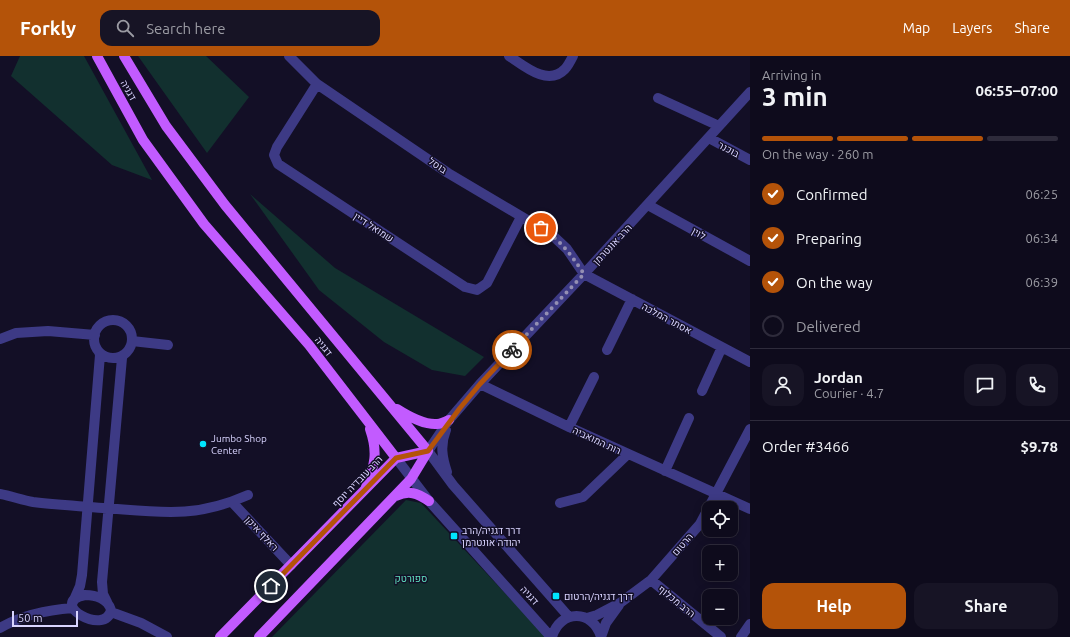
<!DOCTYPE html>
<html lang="en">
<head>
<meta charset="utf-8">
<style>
  :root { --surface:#0e0b1c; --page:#171425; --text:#f1f3f6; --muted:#9b9ba3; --line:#2e2b3b; --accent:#b45309 }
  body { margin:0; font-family:Ubuntu,Heebo,sans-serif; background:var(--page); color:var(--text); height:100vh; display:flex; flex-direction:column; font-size:15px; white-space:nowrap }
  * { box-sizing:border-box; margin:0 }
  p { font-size:13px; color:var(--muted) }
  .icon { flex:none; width:22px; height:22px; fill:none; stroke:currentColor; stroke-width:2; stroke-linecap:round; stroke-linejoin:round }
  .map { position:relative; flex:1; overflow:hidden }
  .side { display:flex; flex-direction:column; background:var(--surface); width:320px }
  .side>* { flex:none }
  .tools { position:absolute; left:702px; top:445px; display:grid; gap:8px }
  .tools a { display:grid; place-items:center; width:36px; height:36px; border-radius:8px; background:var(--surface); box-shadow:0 2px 10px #0003,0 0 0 1px var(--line); font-size:20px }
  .scale { position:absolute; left:12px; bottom:10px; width:66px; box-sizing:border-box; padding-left:4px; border:2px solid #d9d4ff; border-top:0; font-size:11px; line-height:14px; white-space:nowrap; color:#d9d4ff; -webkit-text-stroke:3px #130f26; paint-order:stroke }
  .pin { position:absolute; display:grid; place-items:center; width:34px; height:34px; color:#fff; margin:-17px; border:2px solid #fff; border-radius:50%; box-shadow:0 1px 4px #0007 }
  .courier { position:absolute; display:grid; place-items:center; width:40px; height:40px; margin:-20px; border:3px solid #b45309; border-radius:50%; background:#fff; color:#222; box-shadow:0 1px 5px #0007 }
  .headline em { font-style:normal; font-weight:700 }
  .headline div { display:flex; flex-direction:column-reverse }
  .headline { display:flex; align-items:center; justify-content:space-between; height:68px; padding:0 12px }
  h1 { font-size:26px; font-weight:700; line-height:30px }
  .bar { display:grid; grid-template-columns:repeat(4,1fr); gap:6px 4px; align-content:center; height:48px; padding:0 12px }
  .bar i { height:5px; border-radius:3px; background:var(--line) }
  .bar .selected { background:var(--accent) }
  .bar p { grid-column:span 4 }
  .line { display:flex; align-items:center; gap:10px; padding:0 12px; border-top:1px solid var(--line) }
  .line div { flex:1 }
  .round { display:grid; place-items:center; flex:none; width:42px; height:42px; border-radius:12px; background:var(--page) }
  ol { padding:0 12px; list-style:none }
  li { display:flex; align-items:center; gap:12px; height:44px }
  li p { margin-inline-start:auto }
  li .icon { padding:4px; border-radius:50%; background:var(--accent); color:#fff; stroke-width:4 }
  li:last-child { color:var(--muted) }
  li i { width:22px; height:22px; border:2px solid var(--line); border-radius:50% }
  .action { display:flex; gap:8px; margin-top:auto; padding:8px 12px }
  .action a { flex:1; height:46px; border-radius:12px; background:var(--accent); color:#fff; font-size:16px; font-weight:700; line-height:46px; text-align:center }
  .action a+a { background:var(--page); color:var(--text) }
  header { display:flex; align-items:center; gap:24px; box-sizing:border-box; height:56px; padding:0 20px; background:var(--accent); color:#fff }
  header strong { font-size:19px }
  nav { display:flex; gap:22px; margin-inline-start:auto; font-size:14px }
  .search { width:280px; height:36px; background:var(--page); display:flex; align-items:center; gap:10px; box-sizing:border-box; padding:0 14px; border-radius:12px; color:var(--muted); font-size:15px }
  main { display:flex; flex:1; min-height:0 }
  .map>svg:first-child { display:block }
  .green { fill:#12302f }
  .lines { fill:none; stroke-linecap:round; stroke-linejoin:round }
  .minor { stroke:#3d3a85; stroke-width:10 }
  .major { stroke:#c25bff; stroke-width:10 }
  .done { stroke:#948fb3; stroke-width:4; stroke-dasharray:0 7.2 }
  .route { stroke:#b45309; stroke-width:5 }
  .poi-dot { fill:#00e5ff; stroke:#130f26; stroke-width:1.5 }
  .labels { text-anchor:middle; stroke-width:3; stroke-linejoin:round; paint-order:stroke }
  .street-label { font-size:10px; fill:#d9d4ff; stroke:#130f26 }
  .poi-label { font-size:10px; fill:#d9d4ff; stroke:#130f26; text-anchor:start }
  .park-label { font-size:10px; fill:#5fe0c0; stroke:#130f26 }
</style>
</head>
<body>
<header>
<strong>Forkly</strong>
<div class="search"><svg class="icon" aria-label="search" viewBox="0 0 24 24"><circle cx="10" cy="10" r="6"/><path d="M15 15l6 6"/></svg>Search here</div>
<nav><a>Map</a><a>Layers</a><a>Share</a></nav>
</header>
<main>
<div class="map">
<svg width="750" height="581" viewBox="0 0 750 581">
  <rect width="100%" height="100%" fill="#130f26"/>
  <path class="green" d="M20,0H84L152,124L112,109L11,20Z
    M138,0H206L249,41L207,97Z
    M250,138L335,212L484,301L465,320L432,314L384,286L319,234Z
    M406,444L421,447L546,581H272Z"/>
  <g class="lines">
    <path class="minor" d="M289,0L317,28L448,117L551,178L567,193L584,218L750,306
      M509,0C524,10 548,31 565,13C568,10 571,4 573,0
      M317,28L277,91L274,99L278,108L465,231L477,234L487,227L521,161
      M658,42L719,70
      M709,82L750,104
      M648,149L750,205
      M94 283a19 19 0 1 1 38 0a19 19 0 1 1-38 0Z
      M0,283L16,277L48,275L95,279
      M132,285L168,289
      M607,294L632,243
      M480,328L569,371L750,453
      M702,335L722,291
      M569,371L594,321
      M446,374C440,389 442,401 447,416
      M396,402L429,445L551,581
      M665,415L689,362
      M0,438C11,440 22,444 33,446C56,449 80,450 103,452C159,456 194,463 248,439
      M232,446L291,509
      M560,447L583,441L628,398
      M651,524L721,581
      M85,539C96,539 108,543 111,554C106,581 46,547 85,539Z
      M73,546L80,530L82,519L100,299L99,296
      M107,546L103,538L102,526L122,302L123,299
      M111,556L141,567L167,581
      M569,561L453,429L428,395L449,364L480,328L584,218L750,36
      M587,562L597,559L620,547L651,524L700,468L750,373
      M0,572C22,559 47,554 73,552
      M552,581C560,553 593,553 601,581
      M601,581L606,567L619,549
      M741,581L750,568"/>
    <path class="major" d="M97,0L143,84L204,168L309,289L396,402
      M124,0L166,70L225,149L428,395
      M397,353C408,360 424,369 437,368C441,368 445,366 449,364
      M366,431C375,409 378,396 370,373
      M396,440C409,434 417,437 429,445
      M220,581L396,402L428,395
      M259,581L411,423L428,395"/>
  </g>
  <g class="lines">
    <path class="done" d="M512,294L584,218C572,200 560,183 541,172"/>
    <path class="route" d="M271,530L396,402L428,395L460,352L480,328L512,294"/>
  </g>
  <g class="poi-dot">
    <circle cx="203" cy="388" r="4"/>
    <rect x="450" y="476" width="8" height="8" rx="2"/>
    <rect x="552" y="536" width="8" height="8" rx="2"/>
  </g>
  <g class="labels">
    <g class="street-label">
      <text transform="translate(129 34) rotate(61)" y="4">דגניה</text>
      <text transform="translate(729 93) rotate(28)" y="4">בוכנר</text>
      <text transform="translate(438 109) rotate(34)" y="4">בוסל</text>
      <text transform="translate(374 171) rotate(33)" y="4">שמואל דיין</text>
      <text transform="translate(699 177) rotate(29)" y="4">לוין</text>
      <text transform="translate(612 188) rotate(-47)" y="4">הרב אונטרמן</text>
      <text transform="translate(667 262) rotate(28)" y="4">אסתר המלכה</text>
      <text transform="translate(324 290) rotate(52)" y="4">דגניה</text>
      <text transform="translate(597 384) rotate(25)" y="4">רות המואביה</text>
      <text transform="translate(357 425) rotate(-46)" y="4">הרב עובדיה יוסף</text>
      <text transform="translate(262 477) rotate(47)" y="4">ראלף איקן</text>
      <text transform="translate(682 488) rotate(-49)" y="4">הרטום</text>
      <text transform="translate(530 539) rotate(48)" y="4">דגניה</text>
      <text transform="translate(677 545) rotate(39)" y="4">הרב מכלוף</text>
    </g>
    <g class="poi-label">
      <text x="211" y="386">Jumbo Shop<tspan x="211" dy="12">Center</tspan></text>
      <text x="462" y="478">דרך דגניה/הרב<tspan x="462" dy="12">יהודה אונטרמן</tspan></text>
      <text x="564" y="544">דרך דגניה/הרטום</text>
    </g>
    <g class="park-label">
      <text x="411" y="526">ספורטק</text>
    </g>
  </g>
</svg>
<div class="tools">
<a><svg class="icon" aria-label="locate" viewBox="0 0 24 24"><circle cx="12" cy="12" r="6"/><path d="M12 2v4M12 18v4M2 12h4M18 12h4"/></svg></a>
<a>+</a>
<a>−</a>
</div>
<div class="scale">50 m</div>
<div class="pin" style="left:541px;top:172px;background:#ea580c"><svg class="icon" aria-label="bag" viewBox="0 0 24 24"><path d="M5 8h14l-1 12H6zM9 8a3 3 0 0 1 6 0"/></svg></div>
<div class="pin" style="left:271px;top:530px;background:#1f2937"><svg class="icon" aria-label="home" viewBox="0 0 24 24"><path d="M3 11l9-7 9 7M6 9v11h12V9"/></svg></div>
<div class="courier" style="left:512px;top:294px"><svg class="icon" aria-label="bike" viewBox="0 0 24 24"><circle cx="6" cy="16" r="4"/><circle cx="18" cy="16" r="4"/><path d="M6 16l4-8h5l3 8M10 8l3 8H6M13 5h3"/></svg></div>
</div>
<section class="side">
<div class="headline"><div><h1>3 min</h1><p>Arriving in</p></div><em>06:55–07:00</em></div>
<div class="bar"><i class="selected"></i><i class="selected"></i><i class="selected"></i><i></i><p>On the way · 260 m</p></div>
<ol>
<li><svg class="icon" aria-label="check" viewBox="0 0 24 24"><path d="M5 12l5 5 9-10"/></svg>Confirmed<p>06:25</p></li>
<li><svg class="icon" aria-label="check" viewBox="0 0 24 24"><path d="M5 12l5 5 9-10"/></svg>Preparing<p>06:34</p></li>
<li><svg class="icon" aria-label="check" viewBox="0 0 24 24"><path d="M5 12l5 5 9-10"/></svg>On the way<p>06:39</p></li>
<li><i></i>Delivered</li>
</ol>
<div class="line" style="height:72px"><a class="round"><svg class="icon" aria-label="person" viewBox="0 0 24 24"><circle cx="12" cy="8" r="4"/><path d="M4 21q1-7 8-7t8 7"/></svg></a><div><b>Jordan</b><p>Courier · 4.7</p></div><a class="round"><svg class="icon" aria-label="chat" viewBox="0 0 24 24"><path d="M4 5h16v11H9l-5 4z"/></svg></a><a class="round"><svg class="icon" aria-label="phone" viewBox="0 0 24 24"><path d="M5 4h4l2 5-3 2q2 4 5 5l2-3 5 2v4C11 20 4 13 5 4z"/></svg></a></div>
<div class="line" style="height:52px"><div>Order #3466</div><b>$9.78</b></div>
<div class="action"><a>Help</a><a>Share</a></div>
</section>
</main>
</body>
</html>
